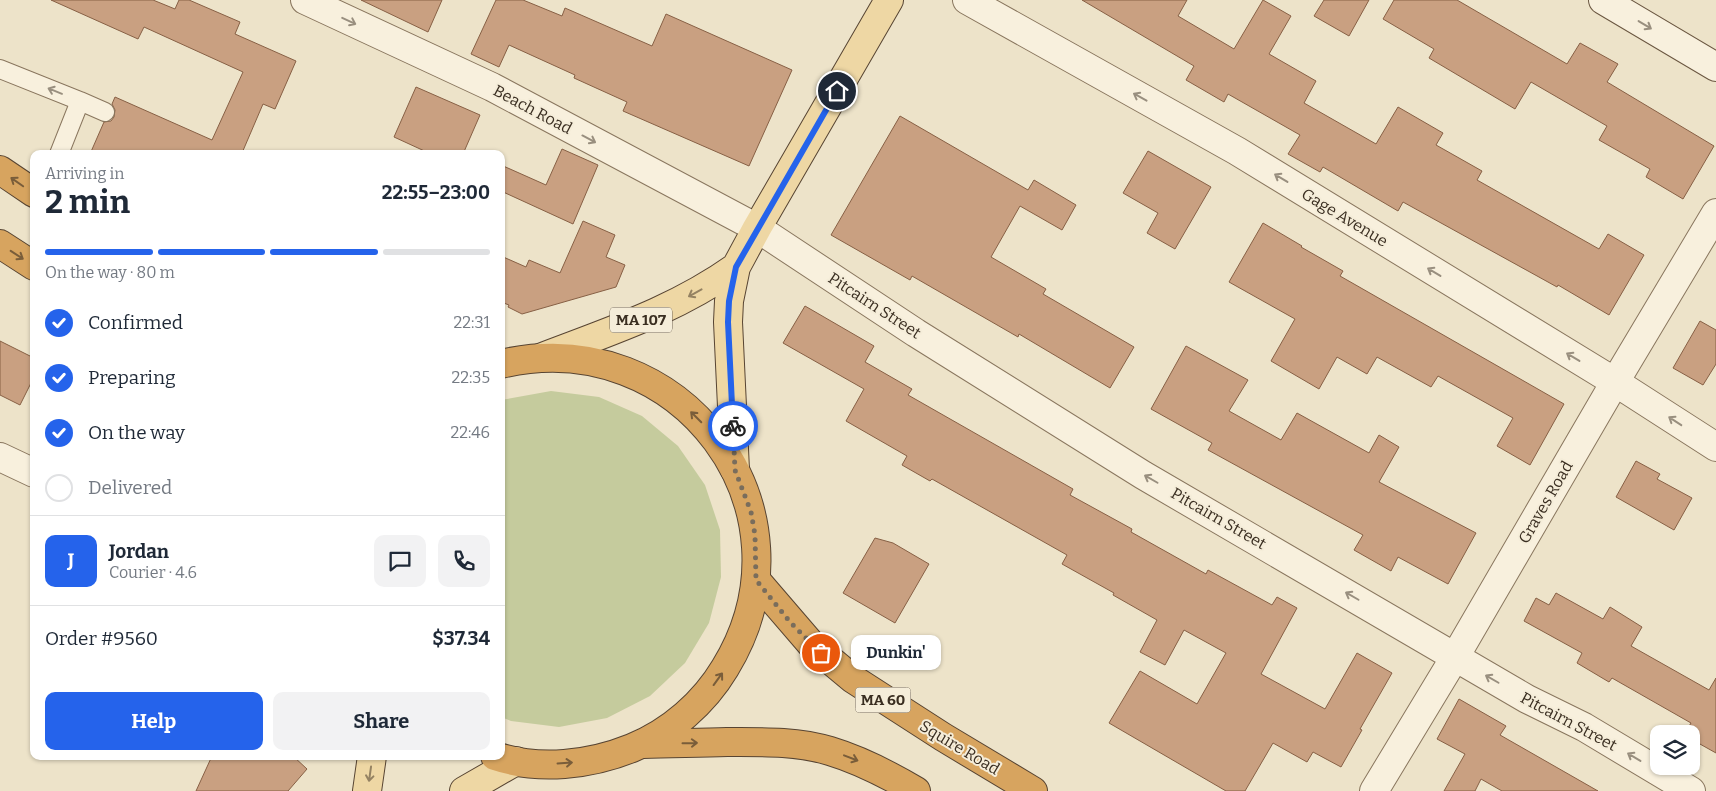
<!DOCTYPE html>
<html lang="en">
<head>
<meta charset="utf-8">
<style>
  :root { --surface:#fff; --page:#f2f2f3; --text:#1f2937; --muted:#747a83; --line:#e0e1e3; --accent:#2563eb }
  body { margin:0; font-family:Bitter,serif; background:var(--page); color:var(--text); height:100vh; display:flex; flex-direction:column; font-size:19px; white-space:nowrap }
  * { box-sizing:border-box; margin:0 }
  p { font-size:16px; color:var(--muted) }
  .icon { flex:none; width:28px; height:28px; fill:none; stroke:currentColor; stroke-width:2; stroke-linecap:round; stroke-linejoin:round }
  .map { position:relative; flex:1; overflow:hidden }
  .side { position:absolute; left:30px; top:150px; width:475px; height:610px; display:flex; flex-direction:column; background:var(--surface); border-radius:10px; box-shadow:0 1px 4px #0004 }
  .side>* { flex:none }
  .tools { position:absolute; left:1650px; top:725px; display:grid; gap:10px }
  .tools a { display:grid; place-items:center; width:50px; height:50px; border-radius:10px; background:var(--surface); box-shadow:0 1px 4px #0004; font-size:25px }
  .pin { position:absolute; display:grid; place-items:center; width:42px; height:42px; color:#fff; margin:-21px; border:2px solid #fff; border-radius:50%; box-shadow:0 1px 5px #0007 }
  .courier { position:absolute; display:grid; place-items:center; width:50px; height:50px; margin:-25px; border:4px solid #2563eb; border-radius:50%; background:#fff; color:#222; box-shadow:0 1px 6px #0007 }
  .bubble { position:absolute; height:35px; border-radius:10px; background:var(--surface); box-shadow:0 1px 4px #0004; font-size:16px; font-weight:700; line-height:35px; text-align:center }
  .headline em { font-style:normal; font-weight:700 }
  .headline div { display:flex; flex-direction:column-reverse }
  .headline { display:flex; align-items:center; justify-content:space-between; height:85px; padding:0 15px }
  h1 { font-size:32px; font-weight:700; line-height:38px }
  .bar { display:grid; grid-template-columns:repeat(4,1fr); gap:8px 5px; align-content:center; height:60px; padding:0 15px }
  .bar i { height:6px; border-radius:4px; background:var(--line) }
  .bar .current { background:var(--accent) }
  .bar p { grid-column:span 4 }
  .line { display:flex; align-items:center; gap:12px; padding:0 15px; border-top:1px solid var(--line) }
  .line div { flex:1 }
  .round { display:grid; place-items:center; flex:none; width:52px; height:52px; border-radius:10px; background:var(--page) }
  ol { padding:0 15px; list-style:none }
  li { display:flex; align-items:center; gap:15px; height:55px }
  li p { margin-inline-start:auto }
  li .icon { padding:5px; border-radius:50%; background:var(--accent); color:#fff; stroke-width:4 }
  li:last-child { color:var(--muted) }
  li i { width:28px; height:28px; border:2px solid var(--line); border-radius:50% }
  .button { display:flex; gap:10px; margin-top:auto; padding:10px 15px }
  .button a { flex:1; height:58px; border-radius:10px; background:var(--accent); color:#fff; font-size:20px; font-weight:700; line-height:58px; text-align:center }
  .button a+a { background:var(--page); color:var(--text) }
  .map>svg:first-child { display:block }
  .grass { fill:#c5cb9d }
  .building { fill:#c9a081; stroke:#876045 }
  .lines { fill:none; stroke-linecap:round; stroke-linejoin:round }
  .lane-casing { stroke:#89765e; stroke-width:20 }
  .street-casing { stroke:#89765e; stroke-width:30 }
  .secondary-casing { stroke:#6b5741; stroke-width:30 }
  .primary-casing { stroke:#574432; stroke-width:30 }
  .highway-casing { stroke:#574432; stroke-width:30 }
  .lane { stroke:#f8f0dd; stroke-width:18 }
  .street { stroke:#f8f0dd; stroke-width:28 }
  .secondary { stroke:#f8f0dd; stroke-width:28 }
  .primary { stroke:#eed7a4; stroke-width:28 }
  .highway { stroke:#d7a45f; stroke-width:28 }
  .oneway { stroke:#998f7f }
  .oneway2 { stroke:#795d3a }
  .oneway3 { stroke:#948262 }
  .done { stroke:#796d5c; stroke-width:5; stroke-dasharray:0 9 }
  .route { stroke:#2563eb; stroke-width:6 }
  .labels { text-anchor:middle; stroke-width:4; stroke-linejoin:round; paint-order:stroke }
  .shield { fill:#f5edd9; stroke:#726758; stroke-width:1 }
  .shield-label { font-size:15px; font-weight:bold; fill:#3a2e21 }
  .street-label { font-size:16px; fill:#3a2e21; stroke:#f5edd9 }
</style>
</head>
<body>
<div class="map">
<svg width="1716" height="791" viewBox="0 0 1716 791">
  <rect width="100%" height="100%" fill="#ede3c9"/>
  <path class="grass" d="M551,391L599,397L642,416L678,446L705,485L720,530L721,577L709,623L685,663L650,696L607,718L559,727L511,721L501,717V400Z"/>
  <path class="building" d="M51,0H153L175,9L179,0H189L240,22L235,34L296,61L275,109L263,104L242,153L244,154H90L104,122L111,121L114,117L115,110L112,104L115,97L212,140L243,72L144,27L138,39Z
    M361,0H442L428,32Z
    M496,0H523L562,16L565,8L652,46L666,14L792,70L749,166L623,111L627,102L574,78L575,75L509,45L499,67L471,54Z
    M1082,0H1187L1178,16L1234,49L1263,0L1291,16L1269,54L1316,81L1304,103L1376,144L1398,107L1443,133L1436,145L1482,171L1477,180L1599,249L1608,234L1644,255L1609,315L1558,285L1557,287L1403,202L1398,211L1323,167L1320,172L1288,154L1300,135L1228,94L1224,102L1186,80L1194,66Z
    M1324,0H1369L1349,36L1314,16Z
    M1394,0H1457L1567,64L1580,43L1618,64L1607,82L1714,146L1683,199L1646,177L1650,169L1599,140L1607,126L1531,82L1515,109L1429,58L1434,49L1383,19Z
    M416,87L480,115L463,154H431L394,137Z
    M900,116L1028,190L1034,180L1076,205L1062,230L1020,206L991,257L1046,289L1043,294L1134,347L1110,388L1019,334L1018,337L912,276L910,280L831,235Z
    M562,149L598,165L573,224L501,191V165L546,185Z
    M1148,151L1211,187L1175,249L1147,233L1158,213L1123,193Z
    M583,221L615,235L606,257L625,265L616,287L522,314L508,307L509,305L501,302V256L526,267L529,260L560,273Z
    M1263,223L1302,246L1301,247L1343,271L1340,276L1564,404L1530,465L1497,446L1513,418L1438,376L1431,387L1377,357L1367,374L1337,357L1319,389L1271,361L1295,319L1229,282Z
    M805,306L874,346L865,362L912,389L908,395L1073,489L1070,495L1132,529L1131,532L1206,574L1208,570L1272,605L1277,597L1297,608L1261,674L1325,709L1357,653L1392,673L1360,729L1362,730L1341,767L1313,752L1307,762L1273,743L1245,791H1226L1109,723L1140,671L1197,704L1226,653L1184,630L1165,665L1140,652L1157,620L1113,595L1114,593L1062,564L1067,555L932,479L930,481L902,465L907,456L846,421L864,389L783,343Z
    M1700,321L1716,330V364L1703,385L1673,368Z
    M0,341L34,358V377L20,405L0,395Z
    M1186,346L1248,380L1229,411L1281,440L1297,413L1369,453L1379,435L1399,447L1379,482L1476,533L1448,584L1398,557L1391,571L1354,550L1363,535L1208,450L1212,443L1151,409Z
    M1636,461L1660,474L1657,479L1692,498L1674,530L1616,497Z
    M875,538L893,543L929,564L895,623L843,593Z
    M1556,593L1603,619L1610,607L1642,627L1631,646L1709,690L1716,678V753L1691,739V734H1684L1691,723L1612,678L1609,682L1577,663L1582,653L1524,621L1536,598L1549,605Z
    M1459,699L1506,726L1500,735L1598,791H1502L1481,779L1475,791H1444L1465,754L1437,739Z
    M212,756H293L307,769L288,791H196Z"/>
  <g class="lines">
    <defs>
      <path id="lane" d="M0,69L80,101L59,154
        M80,101L105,112"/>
      <path id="street" d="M305,0L492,87L757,228L916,333L1143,475L1527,699L1584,727L1691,791
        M967,0L1237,151L1615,382L1716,447
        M0,457L34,473
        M1374,791L1455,657L1615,382L1716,213"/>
      <path id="secondary" d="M1603,0L1716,67"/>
      <path id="primary" d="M540,358C610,331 674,311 736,267
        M735,470L728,322L729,301L736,267L757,228L889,0
        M367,791L372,756
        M464,791L516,761"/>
      <path id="highway" d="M0,170L34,193
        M0,244L34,266
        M756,580L811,644L853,679L943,737L1033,791
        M643,744C671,743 699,743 727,742C762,742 796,741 830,751C860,760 889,775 916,791
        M495,756C539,771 590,765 632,748C671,732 704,703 725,668C822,510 680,321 501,364"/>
    </defs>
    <use href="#lane" class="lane-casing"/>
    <use href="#street" class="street-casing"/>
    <use href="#secondary" class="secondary-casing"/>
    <use href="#primary" class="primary-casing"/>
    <use href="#highway" class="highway-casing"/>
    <use href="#lane" class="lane"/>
    <use href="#street" class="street"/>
    <use href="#secondary" class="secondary"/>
    <use href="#primary" class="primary"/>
    <use href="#highway" class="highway"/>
  </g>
  <defs><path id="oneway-shaft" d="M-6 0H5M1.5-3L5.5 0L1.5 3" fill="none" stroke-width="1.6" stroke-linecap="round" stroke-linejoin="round" transform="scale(1.25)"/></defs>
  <g class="oneway">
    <use href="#oneway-shaft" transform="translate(349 21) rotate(25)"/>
    <use href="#oneway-shaft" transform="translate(1645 25) rotate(31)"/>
    <use href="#oneway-shaft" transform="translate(55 91) rotate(-158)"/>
    <use href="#oneway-shaft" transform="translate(1140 97) rotate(-151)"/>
    <use href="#oneway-shaft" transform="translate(589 139) rotate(28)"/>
    <use href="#oneway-shaft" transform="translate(1281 178) rotate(-149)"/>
    <use href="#oneway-shaft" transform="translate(1434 272) rotate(-149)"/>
    <use href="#oneway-shaft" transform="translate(1573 357) rotate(-149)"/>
    <use href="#oneway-shaft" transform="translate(1675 421) rotate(-147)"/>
    <use href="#oneway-shaft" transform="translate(1151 479) rotate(-150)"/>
    <use href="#oneway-shaft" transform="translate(1352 596) rotate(-150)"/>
    <use href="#oneway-shaft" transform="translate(1492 679) rotate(-150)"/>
    <use href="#oneway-shaft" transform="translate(1634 757) rotate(-149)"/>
  </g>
  <g class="oneway2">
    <use href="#oneway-shaft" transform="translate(17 182) rotate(-145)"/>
    <use href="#oneway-shaft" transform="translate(17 255) rotate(33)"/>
    <use href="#oneway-shaft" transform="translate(696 417) rotate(-135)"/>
    <use href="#oneway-shaft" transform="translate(718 679) rotate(-54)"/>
    <use href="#oneway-shaft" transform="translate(690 743) rotate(-1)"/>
    <use href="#oneway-shaft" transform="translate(851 758) rotate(21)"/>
    <use href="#oneway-shaft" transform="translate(565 763) rotate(-4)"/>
  </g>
  <g class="oneway3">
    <use href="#oneway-shaft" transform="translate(695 293) rotate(151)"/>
    <use href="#oneway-shaft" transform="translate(370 774) rotate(98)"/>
  </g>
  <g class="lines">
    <path class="done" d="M733,426L735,470L751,512L755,535L756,580L790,622L821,653"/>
    <path class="route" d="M733,426L728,322L729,301L736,267L837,91"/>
  </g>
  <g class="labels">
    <g class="shield">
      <rect x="610" y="307.5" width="62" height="25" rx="4"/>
      <rect x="855.5" y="687.5" width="55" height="25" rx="4"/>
    </g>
    <g class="shield-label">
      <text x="641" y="325">MA 107</text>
      <text x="883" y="705">MA 60</text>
    </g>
    <g class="street-label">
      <text transform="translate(533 109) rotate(28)" y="6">Beach Road</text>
      <text transform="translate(1345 217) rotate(31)" y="6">Gage Avenue</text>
      <text transform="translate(875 305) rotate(33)" y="6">Pitcairn Street</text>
      <text transform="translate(1545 502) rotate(-60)" y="6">Graves Road</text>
      <text transform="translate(1219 518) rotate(30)" y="6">Pitcairn Street</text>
      <text transform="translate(1569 721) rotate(28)" y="6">Pitcairn Street</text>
      <text transform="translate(960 747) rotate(31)" y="6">Squire Road</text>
    </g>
  </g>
</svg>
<div class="tools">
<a><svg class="icon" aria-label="layers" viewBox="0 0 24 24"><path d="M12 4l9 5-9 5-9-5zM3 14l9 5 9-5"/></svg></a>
</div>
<div class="pin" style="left:821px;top:653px;background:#ea580c"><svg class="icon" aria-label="bag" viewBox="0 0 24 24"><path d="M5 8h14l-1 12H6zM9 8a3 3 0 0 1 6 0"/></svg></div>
<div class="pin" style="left:837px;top:91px;background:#1f2937"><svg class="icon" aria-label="home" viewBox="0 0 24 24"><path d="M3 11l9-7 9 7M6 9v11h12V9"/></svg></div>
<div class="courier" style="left:733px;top:426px"><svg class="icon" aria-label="bike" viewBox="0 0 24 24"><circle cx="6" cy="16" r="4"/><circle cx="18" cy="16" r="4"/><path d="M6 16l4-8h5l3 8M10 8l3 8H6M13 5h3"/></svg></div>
<div class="bubble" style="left:851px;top:635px;width:90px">Dunkin'</div>
<section class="side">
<div class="headline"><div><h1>2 min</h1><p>Arriving in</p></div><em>22:55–23:00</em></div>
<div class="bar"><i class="current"></i><i class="current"></i><i class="current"></i><i></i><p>On the way · 80 m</p></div>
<ol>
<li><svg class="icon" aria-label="check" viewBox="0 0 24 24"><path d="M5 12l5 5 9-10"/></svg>Confirmed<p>22:31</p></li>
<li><svg class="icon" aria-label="check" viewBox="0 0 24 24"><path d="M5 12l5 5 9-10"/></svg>Preparing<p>22:35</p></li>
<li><svg class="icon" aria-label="check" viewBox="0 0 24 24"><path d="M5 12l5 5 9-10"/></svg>On the way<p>22:46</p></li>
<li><i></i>Delivered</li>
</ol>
<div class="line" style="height:90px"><b class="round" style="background:var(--accent);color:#fff">J</b><div><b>Jordan</b><p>Courier · 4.6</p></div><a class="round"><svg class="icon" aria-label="chat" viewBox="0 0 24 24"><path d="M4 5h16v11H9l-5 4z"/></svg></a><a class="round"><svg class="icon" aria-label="phone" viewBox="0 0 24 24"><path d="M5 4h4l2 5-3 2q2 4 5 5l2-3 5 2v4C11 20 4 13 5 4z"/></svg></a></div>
<div class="line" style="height:65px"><div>Order #9560</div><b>$37.34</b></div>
<div class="button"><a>Help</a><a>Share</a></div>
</section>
</div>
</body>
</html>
